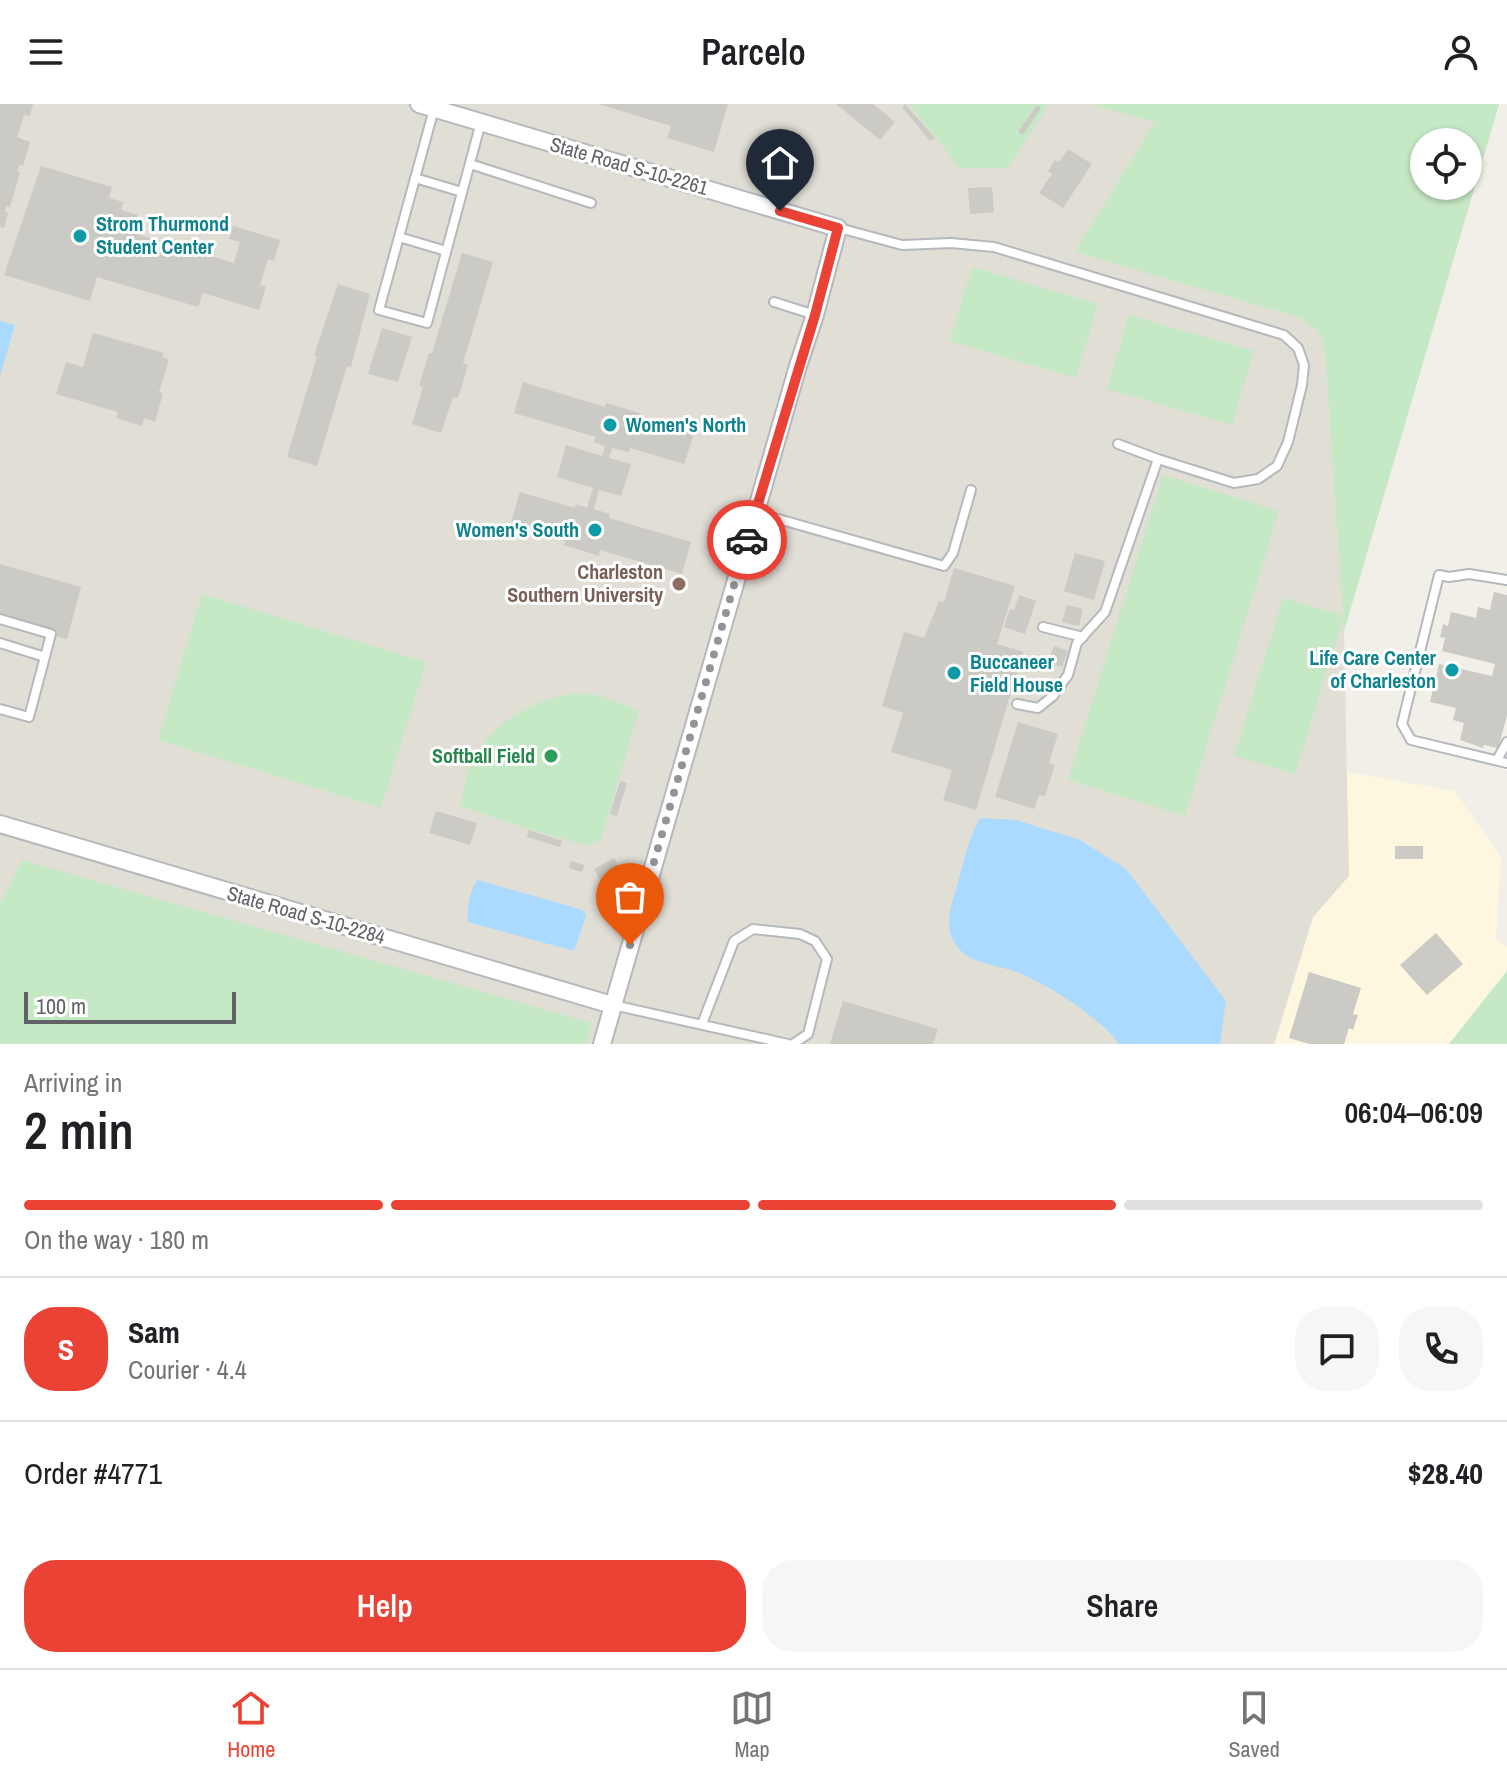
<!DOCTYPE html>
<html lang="en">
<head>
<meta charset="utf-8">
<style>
  :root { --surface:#fff; --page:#f6f6f6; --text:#202124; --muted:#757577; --line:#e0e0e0; --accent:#ea4335 }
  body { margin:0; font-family:"Archivo Narrow",sans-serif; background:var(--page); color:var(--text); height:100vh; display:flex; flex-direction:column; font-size:30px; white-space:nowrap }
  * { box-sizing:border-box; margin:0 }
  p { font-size:26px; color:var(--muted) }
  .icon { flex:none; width:44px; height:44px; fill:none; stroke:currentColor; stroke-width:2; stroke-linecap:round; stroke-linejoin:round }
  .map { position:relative; height:940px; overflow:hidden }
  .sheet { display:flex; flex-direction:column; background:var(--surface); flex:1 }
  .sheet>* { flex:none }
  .fabs { position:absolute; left:1410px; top:24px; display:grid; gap:16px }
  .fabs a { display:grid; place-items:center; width:72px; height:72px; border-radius:50%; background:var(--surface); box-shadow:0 2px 6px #0004; font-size:40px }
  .scale { position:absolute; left:24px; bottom:20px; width:212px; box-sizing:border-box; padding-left:8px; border:4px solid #5f6368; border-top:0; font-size:22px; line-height:28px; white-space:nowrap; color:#5f6368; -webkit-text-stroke:6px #fff; paint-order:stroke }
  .pin { position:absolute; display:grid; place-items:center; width:68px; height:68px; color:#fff; margin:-82px -34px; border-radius:50% 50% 50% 0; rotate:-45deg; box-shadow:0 0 8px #0007 }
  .pin .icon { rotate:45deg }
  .courier { position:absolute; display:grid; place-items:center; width:80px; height:80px; margin:-40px; border:6px solid #ea4335; border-radius:50%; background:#fff; color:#222; box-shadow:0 2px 10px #0007 }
  .headline em { font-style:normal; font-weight:600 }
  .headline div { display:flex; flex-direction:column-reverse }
  .headline { display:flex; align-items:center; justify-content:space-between; height:136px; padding:0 24px }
  h1 { font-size:52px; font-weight:600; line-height:60px }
  .bar { display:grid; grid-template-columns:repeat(4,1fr); gap:12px 8px; align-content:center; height:96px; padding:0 24px }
  .bar i { height:10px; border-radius:6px; background:var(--line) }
  .bar .selected { background:var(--accent) }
  .bar p { grid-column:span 4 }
  .line { display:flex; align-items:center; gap:20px; padding:0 24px; border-top:2px solid var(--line) }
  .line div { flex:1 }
  .round { display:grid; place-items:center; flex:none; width:84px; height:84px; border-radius:32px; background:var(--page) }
  .button { display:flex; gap:16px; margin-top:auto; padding:16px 24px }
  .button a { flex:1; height:92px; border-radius:32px; background:var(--accent); color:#fff; font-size:32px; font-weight:600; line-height:92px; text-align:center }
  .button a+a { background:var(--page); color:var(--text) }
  header { display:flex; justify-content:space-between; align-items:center; height:104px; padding:0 24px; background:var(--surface); font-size:36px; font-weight:600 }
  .tab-bar { display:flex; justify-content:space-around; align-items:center; height:112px; border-top:2px solid var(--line); background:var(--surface); font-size:22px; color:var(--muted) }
  .tab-bar a { display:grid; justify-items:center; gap:4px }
  .tab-bar .selected { color:var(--accent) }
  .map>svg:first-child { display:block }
  .commercial { fill:#fef7e0 }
  .education { fill:#e1ded6; fill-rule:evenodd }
  .green { fill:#c5e8c5; fill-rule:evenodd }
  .water { fill:#aadaff }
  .building { fill:#cccac5 }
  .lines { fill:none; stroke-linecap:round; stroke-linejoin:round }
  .lane-casing { stroke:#b5b8bc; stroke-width:12 }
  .street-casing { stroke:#b5b8bc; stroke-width:20 }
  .lane { stroke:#fff; stroke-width:8 }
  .street { stroke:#fff; stroke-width:16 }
  .done { stroke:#929495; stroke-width:8; stroke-dasharray:0 14.4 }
  .route { stroke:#ea4335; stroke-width:10 }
  .culture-dot { fill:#0f9aa8; stroke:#fff; stroke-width:3 }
  .education-dot { fill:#8d6e63; stroke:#fff; stroke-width:3 }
  .leisure-dot { fill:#2e9e5b; stroke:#fff; stroke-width:3 }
  .labels { text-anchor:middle; stroke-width:6; stroke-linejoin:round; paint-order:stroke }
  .street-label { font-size:20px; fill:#5f6368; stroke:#fff }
  .culture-label { font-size:20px; font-weight:bold; fill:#0d838f; stroke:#fff; text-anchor:start }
  .education-label { font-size:20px; font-weight:bold; fill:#785e54; stroke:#fff; text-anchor:end }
  .leisure-label { font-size:20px; font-weight:bold; fill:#27864d; stroke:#fff; text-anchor:end }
</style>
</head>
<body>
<header><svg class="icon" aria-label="menu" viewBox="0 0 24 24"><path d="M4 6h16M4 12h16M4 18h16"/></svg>Parcelo<svg class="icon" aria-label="person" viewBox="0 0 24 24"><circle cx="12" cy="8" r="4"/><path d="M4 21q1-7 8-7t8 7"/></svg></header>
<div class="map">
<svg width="1507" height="940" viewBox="0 0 1507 940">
  <rect width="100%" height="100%" fill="#f1efe8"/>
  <path class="commercial" d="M1347,668L1455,687L1501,754L1496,834L1507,843V867L1449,940H1275L1313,813L1349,772Z"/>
  <path class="education" d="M0,0H1499L1344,527L1349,772L1313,813L1274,940H0ZM1424,38H1468V82H1424Z"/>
  <path class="green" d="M909,0H1049L1008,64H960Z
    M1097,0H1499L1344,527L1343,514L1295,670L1234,652L1283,494L1343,511L1325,246L1318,226L1298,213L1075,148L1155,18L1096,2ZM1424,38H1468V82H1424Z
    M972,163L1098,200L1076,274L950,237Z
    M1129,211L1254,247L1232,321L1107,285Z
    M1163,371L1279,407L1185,712L1068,676Z
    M202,490L426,558L381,704L158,636Z
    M571,590L598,591L639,607L601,735L590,742L531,726L460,702C463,690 464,677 469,665C486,623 527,597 571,590Z
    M22,756L592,919L586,940H0V801Z
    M1507,867V940H1449Z"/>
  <path class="water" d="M0,217L15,221L0,272Z
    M980,714L1016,716L1080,736L1126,765L1226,897L1220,940H1119C1102,915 1048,880 1019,869C997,860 967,861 954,838C943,820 953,797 958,778C964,756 969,734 980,714Z
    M477,776L583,806L586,812L574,847L468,818C466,806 470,786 477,776Z"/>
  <path class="building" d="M0,0H33L30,12L24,11L17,33L30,38L23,62L19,61L17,68H20L10,103L6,102L5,108L8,109L4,124L0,123Z
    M598,0H728L714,48L667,34L671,22Z
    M836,0H873L895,18L880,36Z
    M905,0L935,34L930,37L902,3Z
    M1037,1L1041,4L1023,31L1018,28Z
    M1068,45L1092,60L1063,104L1039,89L1052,70L1048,67L1055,56L1059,58Z
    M41,62L112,83L109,94L123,98L121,106L138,111L133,129L234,159L240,138L229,135L233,122L280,136L274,157L268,155L260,181L266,183L259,206L203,189L198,203L97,173L90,197L4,171Z
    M992,83L994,108L970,110L968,84Z
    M462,149L493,158L463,259L468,261L458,294L453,293L441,329L412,320L423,283L419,282L429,249H432Z
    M338,180L370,190L351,263L347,262L317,362L287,353L317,252L314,251Z
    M382,224L412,233L398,278L368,270Z
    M93,229L164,249L162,253L169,255L159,288L163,289L155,318L144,314L142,322L116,314L118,308L56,290L66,258L83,263Z
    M523,278L605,303L606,299L640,309L639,313L694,329L684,360L630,344L629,348L612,344L609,354L631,360L621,392L599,386L594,405L610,410L609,414L691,438L682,470L600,446L599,452L564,441L566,434L511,418L520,388L575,404L576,400L587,404L593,384L557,373L566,341L602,352L605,342L594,338L596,333L514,309Z
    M1075,449L1105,457L1094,496L1064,487Z
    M0,460L81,483L67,535L0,516Z
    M954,464L1015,482L997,540L1023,548L976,706L943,696L952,666L891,648L903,609L882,602L904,528L924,534L939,497L944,498Z
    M1494,488L1507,491V612L1498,644L1484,641L1483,644L1460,636L1464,619L1453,616L1456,604L1430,598L1433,585L1428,584L1431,572L1436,574L1439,560L1492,572L1495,560L1442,547L1445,534L1440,533L1443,520L1448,522L1451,508L1476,514L1478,503L1490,506Z
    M1019,491L1036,497L1025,530L1004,523L1010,505L1014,506Z
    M1067,501L1083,505L1079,522L1062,518Z
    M1054,542L1068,547L1062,563L1048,558Z
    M1018,618L1058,630L1049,659L1055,661L1045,692L1039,691L1034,705L995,693Z
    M620,677L627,679L617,712L610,710Z
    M436,707L477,719L470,741L429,729Z
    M529,726L562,737L560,743L527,733Z
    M1395,742H1423V755H1395Z
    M614,754L626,776L606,787L594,765Z
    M571,757L585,761L582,768L569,764Z
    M1436,829L1463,860L1427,891L1400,861Z
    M1309,868L1361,884L1353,910L1358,911L1353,926L1349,924L1344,940H1309L1289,934Z
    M843,897L938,925L933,940H830Z"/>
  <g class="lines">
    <defs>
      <path id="lane" d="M434,5L379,206L427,219L481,18
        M470,60L591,99
        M415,74L462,88
        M839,124L902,141L951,139L994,143L1284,231L1298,244L1304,261L1302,281L1288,338L1277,362L1258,375L1234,379L1158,355L1118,340
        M399,133L446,147
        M774,198L815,211
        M757,409L944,462L953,449L971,386
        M1507,476L1469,470L1449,473L1439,471L1402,620L1411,636L1507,659
        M0,515L51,530L29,613L0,605
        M1043,523L1083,533
        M0,539L45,553
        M1017,600L1038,604L1053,592L1068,571L1077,539L1105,508L1158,355
        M1497,656L1507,638
        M613,901L788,940
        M702,920L734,837L753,825L800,830L815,837L827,855L808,930L793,940"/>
      <path id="street" d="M419,0L838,124L815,211L798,262L602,940
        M0,720L612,901"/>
    </defs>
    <use href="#lane" class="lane-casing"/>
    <use href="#street" class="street-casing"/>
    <use href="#lane" class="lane"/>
    <use href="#street" class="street"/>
  </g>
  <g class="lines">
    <path class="done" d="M630,841L747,436"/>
    <path class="route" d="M747,436L815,211L838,124L780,107"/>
  </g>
  <g class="culture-dot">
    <circle cx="80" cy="132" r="8"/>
    <circle cx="610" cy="321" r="8"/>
    <circle cx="595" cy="426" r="8"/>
    <circle cx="1452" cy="566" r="8"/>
    <circle cx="954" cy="569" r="8"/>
  </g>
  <circle class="education-dot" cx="679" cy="480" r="8"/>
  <circle class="leisure-dot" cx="551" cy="652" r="8"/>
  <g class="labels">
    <g class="street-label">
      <text transform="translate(629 62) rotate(16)" y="7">State Road S-10-2261</text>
      <text transform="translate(306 811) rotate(16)" y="7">State Road S-10-2284</text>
    </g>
    <g class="culture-label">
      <text x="96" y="127">Strom Thurmond<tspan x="96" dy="23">Student Center</tspan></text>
      <text x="626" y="328">Women's North</text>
      <text x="579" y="433" text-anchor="end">Women's South</text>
      <text x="1436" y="561" text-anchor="end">Life Care Center<tspan x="1436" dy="23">of Charleston</tspan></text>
      <text x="970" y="565">Buccaneer<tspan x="970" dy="23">Field House</tspan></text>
    </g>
    <g class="education-label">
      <text x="663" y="475">Charleston<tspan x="663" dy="23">Southern University</tspan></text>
    </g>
    <g class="leisure-label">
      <text x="535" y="659">Softball Field</text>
    </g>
  </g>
</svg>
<div class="fabs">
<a><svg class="icon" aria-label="locate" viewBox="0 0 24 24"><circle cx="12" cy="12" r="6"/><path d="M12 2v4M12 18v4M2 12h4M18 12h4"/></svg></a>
</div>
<div class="scale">100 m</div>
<div class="pin" style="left:630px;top:841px;background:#ea580c"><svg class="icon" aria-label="bag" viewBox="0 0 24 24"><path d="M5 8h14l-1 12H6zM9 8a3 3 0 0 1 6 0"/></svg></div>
<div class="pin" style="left:780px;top:107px;background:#1f2937"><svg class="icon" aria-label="home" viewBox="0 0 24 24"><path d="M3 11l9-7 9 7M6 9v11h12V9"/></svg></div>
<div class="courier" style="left:747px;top:436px"><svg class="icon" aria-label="car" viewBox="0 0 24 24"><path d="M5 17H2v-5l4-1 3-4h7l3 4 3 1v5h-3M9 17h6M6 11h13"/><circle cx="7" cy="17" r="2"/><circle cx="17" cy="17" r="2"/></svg></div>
</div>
<section class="sheet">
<div class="headline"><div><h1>2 min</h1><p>Arriving in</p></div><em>06:04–06:09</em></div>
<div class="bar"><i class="selected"></i><i class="selected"></i><i class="selected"></i><i></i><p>On the way · 180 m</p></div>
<div class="line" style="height:144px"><b class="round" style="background:var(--accent);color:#fff">S</b><div><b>Sam</b><p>Courier · 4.4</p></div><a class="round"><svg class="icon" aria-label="chat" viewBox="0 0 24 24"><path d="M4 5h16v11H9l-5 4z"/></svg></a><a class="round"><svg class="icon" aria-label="phone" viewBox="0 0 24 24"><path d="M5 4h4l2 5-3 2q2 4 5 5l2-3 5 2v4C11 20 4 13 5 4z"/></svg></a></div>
<div class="line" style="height:104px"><div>Order #4771</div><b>$28.40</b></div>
<div class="button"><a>Help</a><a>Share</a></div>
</section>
<nav class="tab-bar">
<a class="selected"><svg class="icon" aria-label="home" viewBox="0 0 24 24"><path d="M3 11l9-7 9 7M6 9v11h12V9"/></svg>Home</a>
<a><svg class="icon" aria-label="map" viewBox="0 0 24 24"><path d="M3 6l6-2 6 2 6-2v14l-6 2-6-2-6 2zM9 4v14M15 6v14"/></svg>Map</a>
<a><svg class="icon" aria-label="saved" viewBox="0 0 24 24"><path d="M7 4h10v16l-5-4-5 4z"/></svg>Saved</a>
</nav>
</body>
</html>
